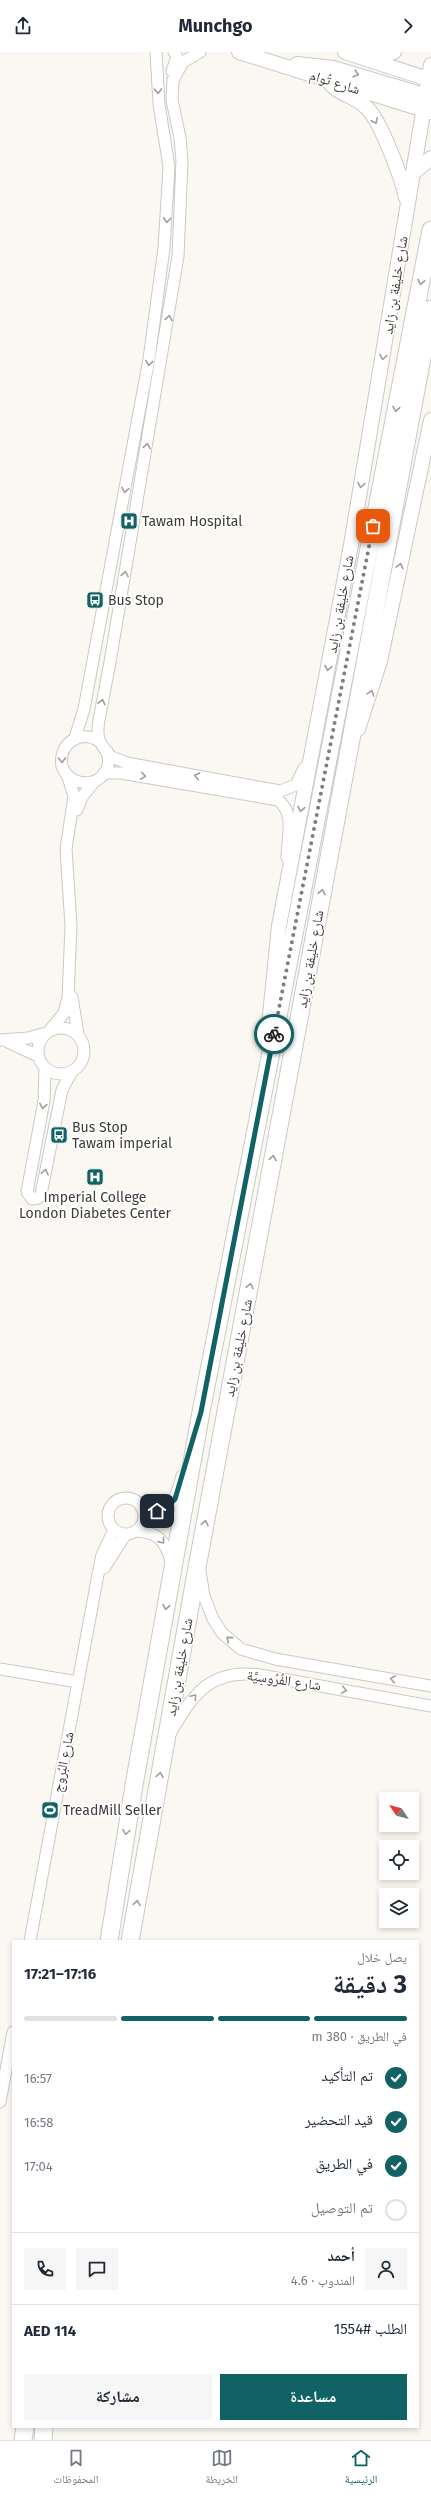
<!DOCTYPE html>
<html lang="ar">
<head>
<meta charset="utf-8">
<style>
  :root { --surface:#fff; --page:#f6f6f7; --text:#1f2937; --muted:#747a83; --line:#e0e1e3; --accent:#116265 }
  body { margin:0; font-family:"Fira Sans","Noto Naskh Arabic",sans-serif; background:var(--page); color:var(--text); direction:rtl; height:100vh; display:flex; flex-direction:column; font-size:15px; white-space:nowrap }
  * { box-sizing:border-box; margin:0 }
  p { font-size:13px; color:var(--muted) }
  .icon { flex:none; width:22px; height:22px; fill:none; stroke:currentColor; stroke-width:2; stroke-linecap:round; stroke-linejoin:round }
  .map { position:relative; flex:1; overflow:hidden; direction:ltr }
  .sheet { position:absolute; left:12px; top:1888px; width:407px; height:488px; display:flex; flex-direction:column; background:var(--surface); border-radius:0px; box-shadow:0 2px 6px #0003; direction:rtl }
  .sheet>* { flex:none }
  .needle { width:26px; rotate:305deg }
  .fabs { position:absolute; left:379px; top:1740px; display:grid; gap:8px }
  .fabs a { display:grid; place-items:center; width:40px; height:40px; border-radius:0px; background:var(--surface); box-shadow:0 2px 6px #0003; font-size:20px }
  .pin { position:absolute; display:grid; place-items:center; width:34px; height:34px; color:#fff; margin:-17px; border-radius:8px; box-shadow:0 2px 6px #0006 }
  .courier { position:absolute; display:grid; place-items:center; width:40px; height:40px; margin:-20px; border:3px solid #116265; border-radius:50%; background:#fff; color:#222; box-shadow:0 1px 5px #0007 }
  .head em { font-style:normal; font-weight:700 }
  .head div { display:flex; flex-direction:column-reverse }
  .head { display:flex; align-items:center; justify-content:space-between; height:68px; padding:0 12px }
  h1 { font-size:26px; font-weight:700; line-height:30px }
  .bar { display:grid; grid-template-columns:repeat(4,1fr); gap:6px 4px; align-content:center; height:48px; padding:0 12px }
  .bar i { height:5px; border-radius:3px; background:var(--line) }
  .bar .selected { background:var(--accent) }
  .bar p { grid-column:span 4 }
  .line { display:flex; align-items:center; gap:10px; padding:0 12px; border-top:1px solid var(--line) }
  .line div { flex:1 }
  .round { display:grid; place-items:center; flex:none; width:42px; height:42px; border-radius:0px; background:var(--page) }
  ol { padding:0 12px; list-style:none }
  li { display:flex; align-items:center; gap:12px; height:44px }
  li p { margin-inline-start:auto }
  li .icon { padding:4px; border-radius:50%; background:var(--accent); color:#fff; stroke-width:4 }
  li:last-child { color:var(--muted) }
  li i { width:22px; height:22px; border:2px solid var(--line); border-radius:50% }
  .cta { display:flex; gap:8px; margin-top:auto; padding:8px 12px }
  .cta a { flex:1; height:46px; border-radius:0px; background:var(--accent); color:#fff; font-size:16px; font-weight:700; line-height:46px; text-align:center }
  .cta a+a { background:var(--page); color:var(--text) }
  header { display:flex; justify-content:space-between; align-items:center; height:52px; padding:0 12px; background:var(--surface); font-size:18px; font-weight:700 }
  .menu { display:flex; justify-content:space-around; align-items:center; height:56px; border-top:1px solid var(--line); background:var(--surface); font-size:11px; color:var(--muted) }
  .menu a { display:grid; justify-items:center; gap:2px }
  .menu .selected { color:var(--accent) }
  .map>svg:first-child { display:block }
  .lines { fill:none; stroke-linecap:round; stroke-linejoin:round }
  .minor-casing { stroke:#ccc9c5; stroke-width:13 }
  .major-casing { stroke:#ccc9c5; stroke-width:16 }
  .highway-casing { stroke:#ccc9c5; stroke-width:19 }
  .minor { stroke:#fff; stroke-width:11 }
  .major { stroke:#fff; stroke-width:14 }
  .highway { stroke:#fff; stroke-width:17 }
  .oneway { stroke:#9e9e9c }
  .done { stroke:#807e7b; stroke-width:4; stroke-dasharray:0 7.2 }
  .route { stroke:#116265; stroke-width:5 }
  .labels { text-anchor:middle; stroke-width:3.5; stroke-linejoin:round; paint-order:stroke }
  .street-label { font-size:14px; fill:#3d3c3a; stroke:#fff }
  .poi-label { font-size:14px; fill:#3d3c3a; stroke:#fff; text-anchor:start }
</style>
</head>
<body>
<header><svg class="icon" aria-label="forward" viewBox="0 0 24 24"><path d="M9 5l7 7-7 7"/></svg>Munchgo<svg class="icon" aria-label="share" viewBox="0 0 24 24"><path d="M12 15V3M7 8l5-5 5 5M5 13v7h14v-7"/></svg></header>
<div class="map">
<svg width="431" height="2388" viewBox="0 0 431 2388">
  <rect width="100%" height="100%" fill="#fbf8f3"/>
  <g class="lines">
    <defs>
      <path id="minor" d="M172,19L177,5L174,0
        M75,686L84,657L149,307L164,196L169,115L159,52L156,0
        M99,689C80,677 58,692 62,714C69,736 103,737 108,713C111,700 102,697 99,687C97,681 98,674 99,668L110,610L178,204L182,109L180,86L172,48L173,28L183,10L200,0
        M107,699L109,704L127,711L280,739L296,733L304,716
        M104,721H121L278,748C296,762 287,786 287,806
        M77,758L82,745L94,730
        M72,945L78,982
        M38 999a23 23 0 1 1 46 0a23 23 0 1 1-46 0Z
        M50,978L64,961L68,946L71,874L66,797L74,744L68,725
        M0,988L28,986L46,981
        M8,990L38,1004
        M45,1015L44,1049L27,1140L32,1147L38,1146L41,1142L62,1038L72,1019
        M108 1464a18 18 0 1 1 36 0a18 18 0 1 1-36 0Z
        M141,1455C171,1464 175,1450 182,1424
        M136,1479C158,1480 166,1489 171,1510
        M104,1516L126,1482
        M200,1519L204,1544L213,1567L222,1581L241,1597L275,1607L431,1634
        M0,1617L78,1630
        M171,1680C193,1642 211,1616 260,1623L431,1654
        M30,1889L99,1517L102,1503L114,1478
        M0,2050L13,1980"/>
      <path id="major" d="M239,0L431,60
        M345,0L431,28
        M370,7L394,0
        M297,12L333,16L431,45
        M329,30C339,43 356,44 367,56C381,70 402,126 406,146
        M412,122L431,106
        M358,677L380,609L431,368
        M268,983L279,874L351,493L431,13"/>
      <path id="highway" d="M109,1889L134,1733L201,1360L431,178
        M130,1889L198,1510L431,257
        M23,2388L25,2375
        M43,2388L44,2375"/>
    </defs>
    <use href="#minor" class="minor-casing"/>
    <use href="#major" class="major-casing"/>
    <use href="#highway" class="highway-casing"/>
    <use href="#minor" class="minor"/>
    <use href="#major" class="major"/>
    <use href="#highway" class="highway"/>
  </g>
  <defs><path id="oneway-chevron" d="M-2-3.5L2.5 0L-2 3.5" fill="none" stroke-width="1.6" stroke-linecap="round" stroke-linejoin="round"/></defs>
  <g class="oneway">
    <use href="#oneway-chevron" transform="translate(356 22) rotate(17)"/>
    <use href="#oneway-chevron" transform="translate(158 39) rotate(88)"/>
    <use href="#oneway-chevron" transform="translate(375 69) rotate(64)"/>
    <use href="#oneway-chevron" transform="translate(167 168) rotate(95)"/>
    <use href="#oneway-chevron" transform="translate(421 230) rotate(101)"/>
    <use href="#oneway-chevron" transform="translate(169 266) rotate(-80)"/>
    <use href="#oneway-chevron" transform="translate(383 305) rotate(99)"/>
    <use href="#oneway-chevron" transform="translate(149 311) rotate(99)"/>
    <use href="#oneway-chevron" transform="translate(396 357) rotate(101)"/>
    <use href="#oneway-chevron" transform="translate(147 394) rotate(-80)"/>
    <use href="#oneway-chevron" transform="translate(361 433) rotate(100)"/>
    <use href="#oneway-chevron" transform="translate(125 438) rotate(100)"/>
    <use href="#oneway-chevron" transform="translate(400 514) rotate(-78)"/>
    <use href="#oneway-chevron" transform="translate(125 522) rotate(-80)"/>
    <use href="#oneway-chevron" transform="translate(328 616) rotate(101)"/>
    <use href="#oneway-chevron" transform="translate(371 641) rotate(-73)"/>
    <use href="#oneway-chevron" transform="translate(102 650) rotate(-78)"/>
    <use href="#oneway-chevron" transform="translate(62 708) rotate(89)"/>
    <use href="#oneway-chevron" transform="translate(143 724) rotate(9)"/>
    <use href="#oneway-chevron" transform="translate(197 724) rotate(-169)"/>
    <use href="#oneway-chevron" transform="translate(301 757) rotate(101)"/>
    <use href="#oneway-chevron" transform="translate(322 840) rotate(-80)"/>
    <use href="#oneway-chevron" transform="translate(43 1054) rotate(100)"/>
    <use href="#oneway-chevron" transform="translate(273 1106) rotate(-80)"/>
    <use href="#oneway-chevron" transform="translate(45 1120) rotate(-79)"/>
    <use href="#oneway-chevron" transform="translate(250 1234) rotate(-79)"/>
    <use href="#oneway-chevron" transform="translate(205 1471) rotate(-79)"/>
    <use href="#oneway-chevron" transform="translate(162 1489) rotate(51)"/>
    <use href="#oneway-chevron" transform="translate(166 1555) rotate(100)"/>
    <use href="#oneway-chevron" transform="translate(229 1587) rotate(-139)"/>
    <use href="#oneway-chevron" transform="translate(393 1627) rotate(-170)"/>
    <use href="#oneway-chevron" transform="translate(344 1638) rotate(10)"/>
    <use href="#oneway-chevron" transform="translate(194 1645) rotate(-50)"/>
    <use href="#oneway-chevron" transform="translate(160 1723) rotate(-80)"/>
    <use href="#oneway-chevron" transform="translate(126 1780) rotate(99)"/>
    <use href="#oneway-chevron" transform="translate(137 1851) rotate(-80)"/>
  </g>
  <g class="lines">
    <path class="done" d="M274,982L373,474"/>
    <path class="route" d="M157,1459L166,1456L175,1447L201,1360L274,982"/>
  </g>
  <defs>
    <symbol id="hospital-square" viewBox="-11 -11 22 22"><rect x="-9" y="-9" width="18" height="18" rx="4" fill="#116265" stroke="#fff"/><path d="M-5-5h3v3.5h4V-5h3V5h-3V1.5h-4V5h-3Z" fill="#fff"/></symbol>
    <symbol id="bus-square" viewBox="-11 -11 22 22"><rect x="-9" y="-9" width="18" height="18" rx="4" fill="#116265" stroke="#fff"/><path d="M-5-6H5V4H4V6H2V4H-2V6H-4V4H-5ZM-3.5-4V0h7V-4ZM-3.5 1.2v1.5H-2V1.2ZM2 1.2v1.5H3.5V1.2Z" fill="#fff"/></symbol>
    <symbol id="stadium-square" viewBox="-11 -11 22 22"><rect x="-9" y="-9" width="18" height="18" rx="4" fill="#116265" stroke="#fff"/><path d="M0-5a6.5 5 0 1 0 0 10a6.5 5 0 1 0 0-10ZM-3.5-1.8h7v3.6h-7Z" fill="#fff"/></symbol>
  </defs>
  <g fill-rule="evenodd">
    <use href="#hospital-square" x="119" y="459" width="20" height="20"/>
    <use href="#bus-square" x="85" y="538" width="20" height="20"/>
    <use href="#bus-square" x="49" y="1073" width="20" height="20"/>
    <use href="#hospital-square" x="85" y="1115" width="20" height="20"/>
    <use href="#stadium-square" x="40" y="1748" width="20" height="20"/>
  </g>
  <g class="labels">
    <g class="street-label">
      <text transform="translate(335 30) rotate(17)" y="5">شارع تُوام</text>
      <text transform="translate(395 233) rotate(-81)" y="5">شارع خليفة بن زايد</text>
      <text transform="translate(340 552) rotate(-80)" y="5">شارع خليفة بن زايد</text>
      <text transform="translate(310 907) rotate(-80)" y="5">شارع خليفة بن زايد</text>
      <text transform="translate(238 1296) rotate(-79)" y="5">شارع خليفة بن زايد</text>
      <text transform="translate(179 1615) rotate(-80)" y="5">شارع خليفة بن زايد</text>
      <text transform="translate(284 1628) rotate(8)" y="5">شارع الفُرُوسِيَّة</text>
      <text transform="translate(63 1710) rotate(-79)" y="5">شارع البُروج</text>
    </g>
    <g class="poi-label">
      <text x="142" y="474">Tawam Hospital</text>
      <text x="108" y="553">Bus Stop</text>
      <text x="72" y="1080">Bus Stop<tspan x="72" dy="16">Tawam imperial</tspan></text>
      <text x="95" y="1150" text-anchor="middle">Imperial College<tspan x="95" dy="16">London Diabetes Center</tspan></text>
      <text x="63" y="1763">TreadMill Seller</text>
    </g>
  </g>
</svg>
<div class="fabs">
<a><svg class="needle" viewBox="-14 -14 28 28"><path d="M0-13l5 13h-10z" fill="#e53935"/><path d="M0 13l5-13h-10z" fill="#747a83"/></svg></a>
<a><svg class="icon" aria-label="locate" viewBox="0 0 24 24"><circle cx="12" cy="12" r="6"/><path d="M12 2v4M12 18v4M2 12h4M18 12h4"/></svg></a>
<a><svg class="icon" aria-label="layers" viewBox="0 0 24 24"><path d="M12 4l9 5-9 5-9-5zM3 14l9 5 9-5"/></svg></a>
</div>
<div class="pin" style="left:373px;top:474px;background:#ea580c"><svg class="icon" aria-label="bag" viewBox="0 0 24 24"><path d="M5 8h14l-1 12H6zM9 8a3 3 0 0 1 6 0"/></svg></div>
<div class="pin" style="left:157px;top:1459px;background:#1f2937"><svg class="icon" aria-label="home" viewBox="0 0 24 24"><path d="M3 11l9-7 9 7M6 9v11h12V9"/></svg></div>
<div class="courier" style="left:274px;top:982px"><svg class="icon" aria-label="bike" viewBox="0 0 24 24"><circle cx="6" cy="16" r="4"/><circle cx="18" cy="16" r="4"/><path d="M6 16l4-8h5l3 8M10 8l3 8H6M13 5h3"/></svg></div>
<section class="sheet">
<div class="head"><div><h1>3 دقيقة</h1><p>يصل خلال</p></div><em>17:16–17:21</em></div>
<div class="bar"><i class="selected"></i><i class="selected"></i><i class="selected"></i><i></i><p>في الطريق · 380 m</p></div>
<ol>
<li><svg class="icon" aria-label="check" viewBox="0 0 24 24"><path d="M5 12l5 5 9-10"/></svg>تم التأكيد<p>16:57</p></li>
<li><svg class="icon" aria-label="check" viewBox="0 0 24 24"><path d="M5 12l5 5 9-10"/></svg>قيد التحضير<p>16:58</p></li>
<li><svg class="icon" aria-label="check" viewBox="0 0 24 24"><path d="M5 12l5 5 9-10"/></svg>في الطريق<p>17:04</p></li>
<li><i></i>تم التوصيل</li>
</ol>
<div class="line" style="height:72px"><a class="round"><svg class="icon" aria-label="person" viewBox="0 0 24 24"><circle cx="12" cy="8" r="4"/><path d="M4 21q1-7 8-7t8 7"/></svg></a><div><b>أحمد</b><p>المندوب · 4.6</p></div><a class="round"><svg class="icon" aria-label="chat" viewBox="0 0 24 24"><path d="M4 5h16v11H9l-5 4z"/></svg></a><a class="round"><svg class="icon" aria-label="phone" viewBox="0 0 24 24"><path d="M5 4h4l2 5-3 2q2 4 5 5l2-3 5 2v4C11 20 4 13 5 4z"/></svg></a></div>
<div class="line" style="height:52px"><div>الطلب #1554</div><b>AED 114</b></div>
<div class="cta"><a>مساعدة</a><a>مشاركة</a></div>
</section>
</div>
<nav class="menu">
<a class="selected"><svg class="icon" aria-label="home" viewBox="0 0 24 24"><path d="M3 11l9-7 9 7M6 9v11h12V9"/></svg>الرئيسية</a>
<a><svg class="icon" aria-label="map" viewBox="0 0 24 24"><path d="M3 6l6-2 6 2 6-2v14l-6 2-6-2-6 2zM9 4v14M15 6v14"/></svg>الخريطة</a>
<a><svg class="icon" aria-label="saved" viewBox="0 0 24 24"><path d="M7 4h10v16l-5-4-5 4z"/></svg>المحفوظات</a>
</nav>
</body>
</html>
